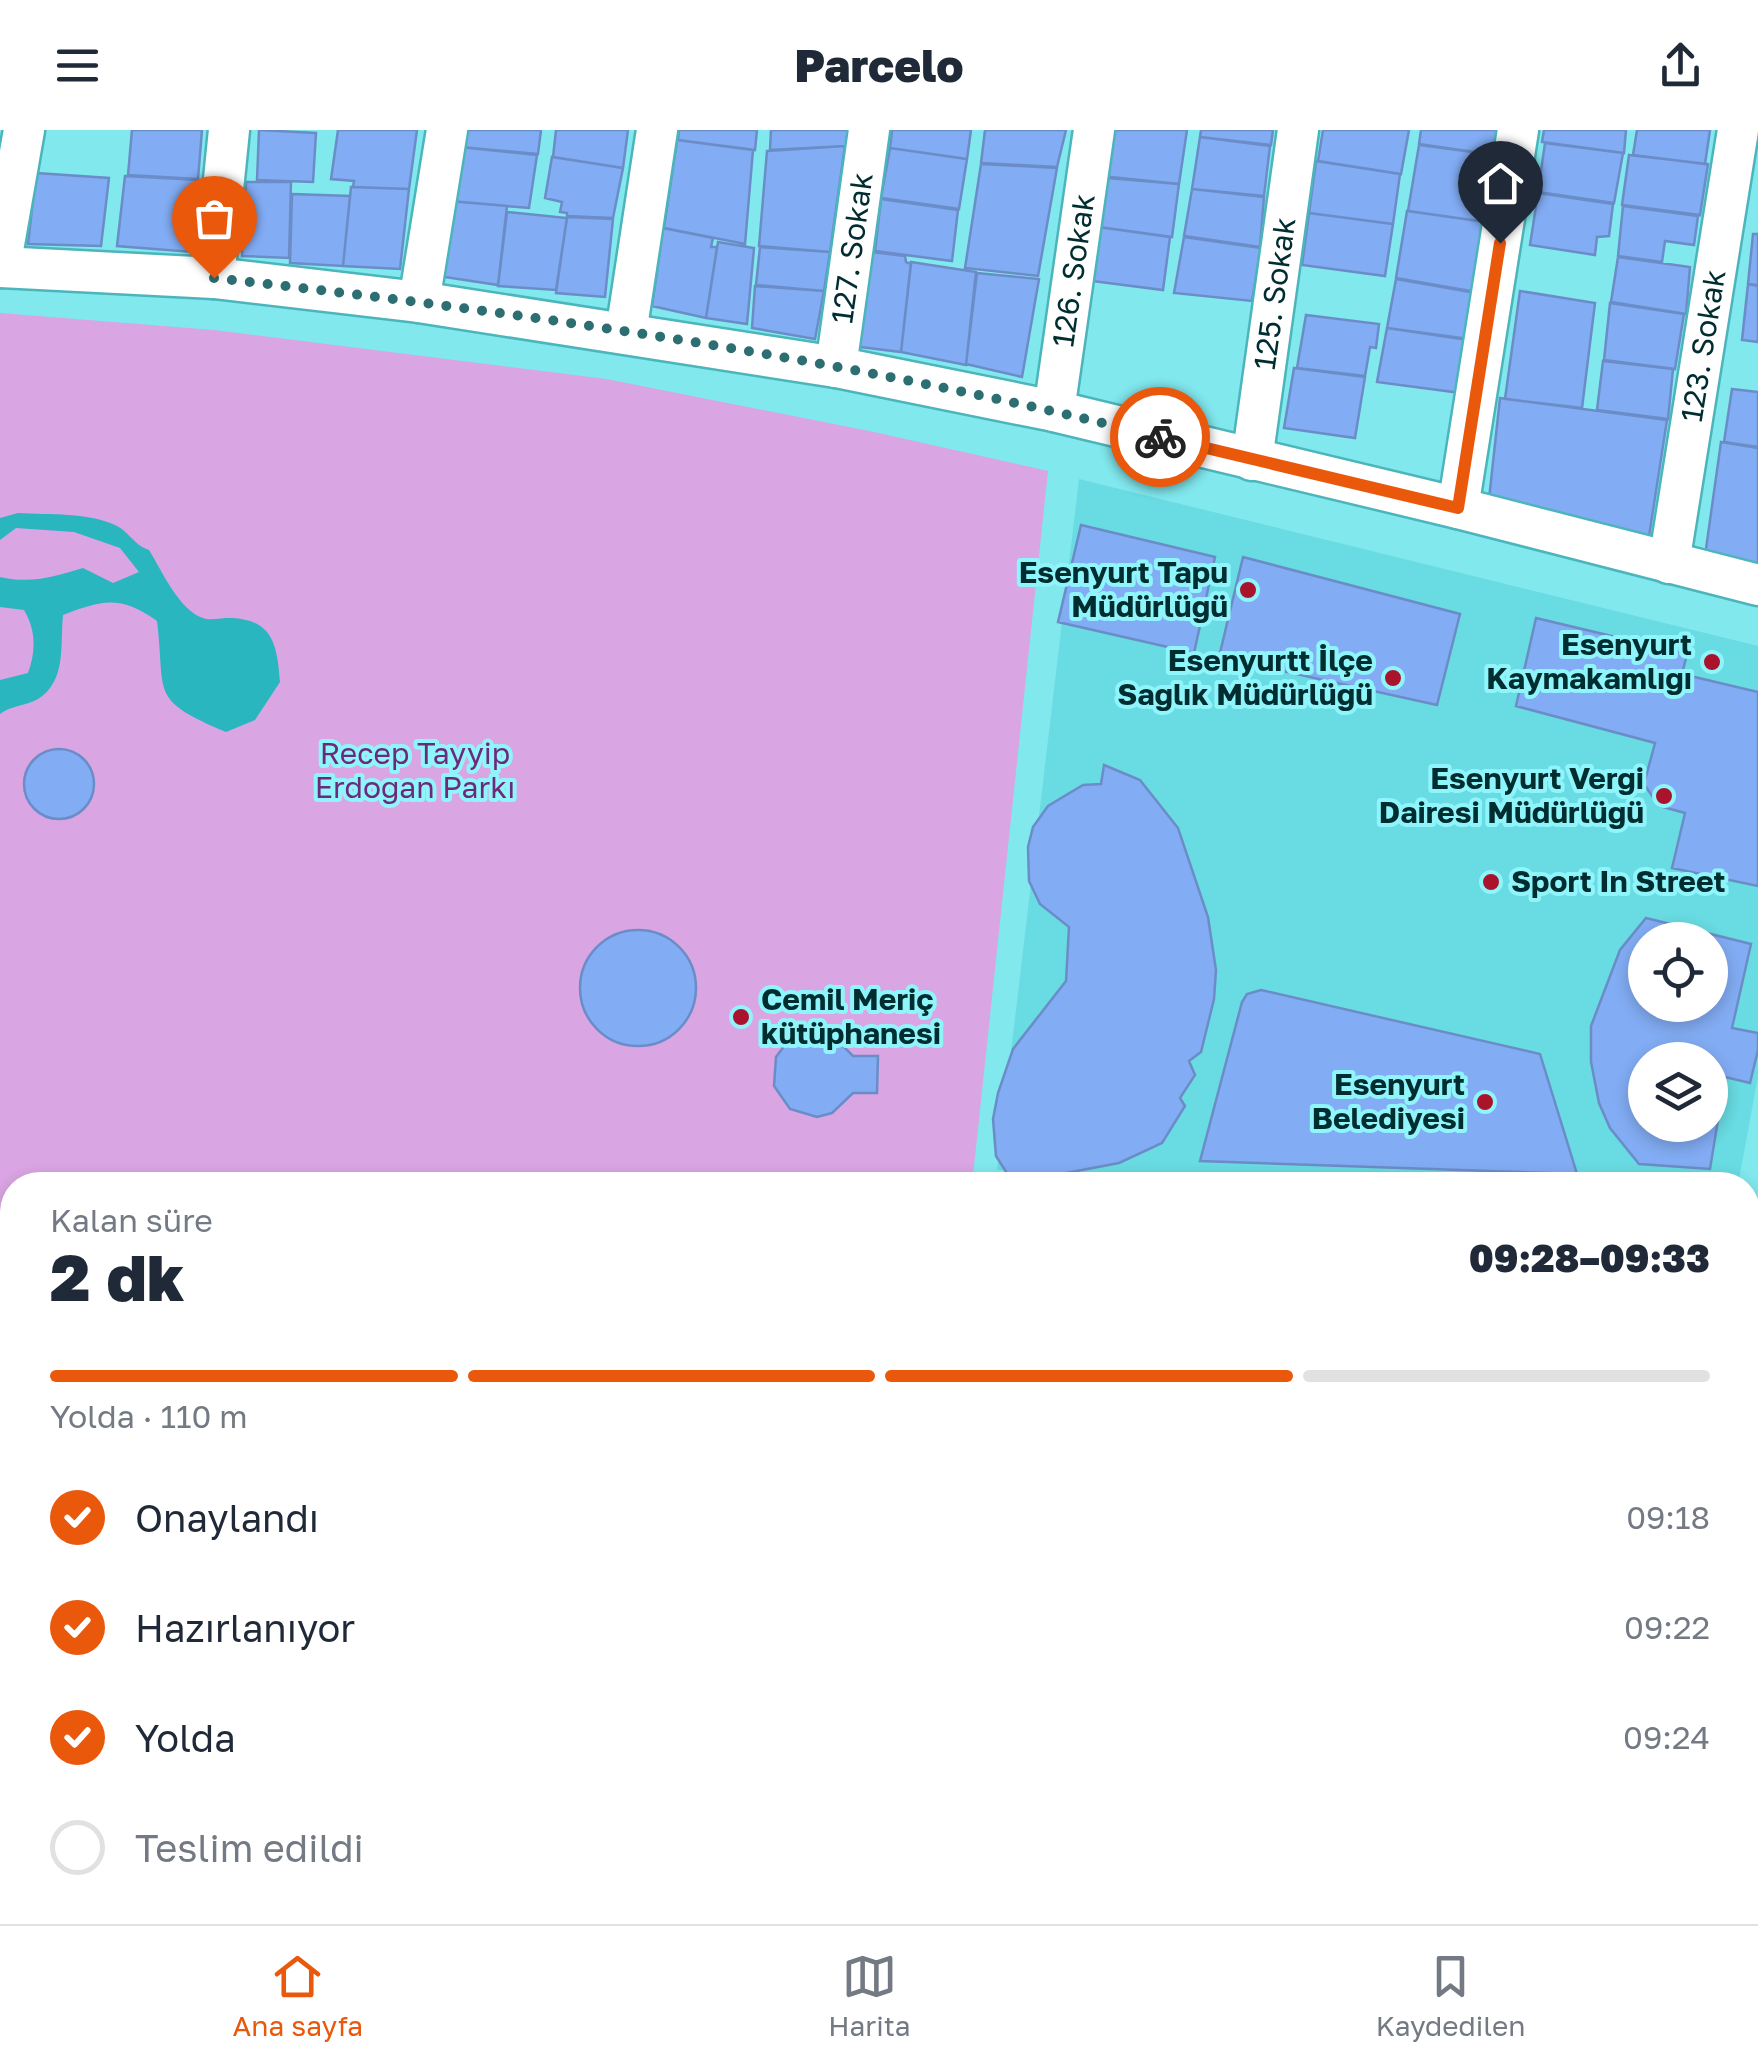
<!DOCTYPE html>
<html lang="tr">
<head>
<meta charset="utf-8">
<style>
  :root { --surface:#fff; --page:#f6f6f7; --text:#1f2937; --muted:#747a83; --line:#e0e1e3; --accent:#ea580c }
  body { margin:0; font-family:"Golos Text",sans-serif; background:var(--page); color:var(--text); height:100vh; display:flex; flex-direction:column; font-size:38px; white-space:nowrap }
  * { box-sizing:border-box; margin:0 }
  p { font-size:32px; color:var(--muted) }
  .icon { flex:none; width:55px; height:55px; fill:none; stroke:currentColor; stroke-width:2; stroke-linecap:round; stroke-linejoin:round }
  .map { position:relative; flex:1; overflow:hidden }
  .side { position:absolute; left:0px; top:1042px; width:1760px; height:752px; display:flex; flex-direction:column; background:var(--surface); border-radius:40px 40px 0 0; box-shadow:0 5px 15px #0003 }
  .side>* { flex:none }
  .buttons { position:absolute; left:1628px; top:792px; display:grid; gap:20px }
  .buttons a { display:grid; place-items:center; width:100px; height:100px; border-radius:50%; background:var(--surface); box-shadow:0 5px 15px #0003; font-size:50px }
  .pin { position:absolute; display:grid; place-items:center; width:85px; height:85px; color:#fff; margin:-102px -42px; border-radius:50% 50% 50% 0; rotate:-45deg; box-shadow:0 0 10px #0007 }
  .pin .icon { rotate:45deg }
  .courier { position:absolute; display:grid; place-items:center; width:100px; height:100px; margin:-50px; border:8px solid #ea580c; border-radius:50%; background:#fff; color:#222; box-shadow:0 2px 12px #0007 }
  .overview em { font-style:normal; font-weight:800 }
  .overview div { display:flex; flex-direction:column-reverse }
  .overview { display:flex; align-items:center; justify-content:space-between; height:170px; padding:0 50px }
  h1 { font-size:65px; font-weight:800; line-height:75px }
  .bar { display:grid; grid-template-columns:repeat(4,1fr); gap:15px 10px; align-content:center; height:120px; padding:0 50px }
  .bar i { height:12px; border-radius:8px; background:var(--line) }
  .bar .on { background:var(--accent) }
  .bar p { grid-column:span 4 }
  ol { padding:0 50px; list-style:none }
  li { display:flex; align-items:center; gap:30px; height:110px }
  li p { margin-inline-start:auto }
  li .icon { padding:10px; border-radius:50%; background:var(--accent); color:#fff; stroke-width:4 }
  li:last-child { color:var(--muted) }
  li i { width:55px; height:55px; border:5px solid var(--line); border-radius:50% }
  header { display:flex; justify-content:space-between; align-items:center; height:130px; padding:0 50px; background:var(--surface); font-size:45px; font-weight:800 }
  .menu { display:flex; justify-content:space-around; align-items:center; height:140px; border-top:2px solid var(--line); background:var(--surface); font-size:28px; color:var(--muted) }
  .menu a { display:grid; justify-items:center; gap:5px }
  .menu .on { color:var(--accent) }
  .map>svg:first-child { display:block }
  .built { fill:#69dbe2; fill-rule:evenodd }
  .green { fill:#d9a5e3 }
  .water { fill:#29b6be }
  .building { fill:#82acf3; stroke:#6b8dc7; stroke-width:2.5; fill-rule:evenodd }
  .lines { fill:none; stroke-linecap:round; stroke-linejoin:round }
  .major-tunnel { stroke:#67c3c8; stroke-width:50; stroke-dasharray:50 25; stroke-linecap:butt }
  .minor-casing { stroke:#4cb5bc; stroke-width:45 }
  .major-casing { stroke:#4cb5bc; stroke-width:55 }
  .minor { stroke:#fff; stroke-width:40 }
  .major { stroke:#fff; stroke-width:50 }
  .done { stroke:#2d6e72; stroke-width:10; stroke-dasharray:0 18 }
  .route { stroke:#ea580c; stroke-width:12 }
  .poi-dot { fill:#aa132c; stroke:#8ff5fb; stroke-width:4 }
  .labels { text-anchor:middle; stroke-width:8; stroke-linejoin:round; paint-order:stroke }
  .street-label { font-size:30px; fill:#002d30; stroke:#8ff5fb }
  .poi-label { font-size:30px; font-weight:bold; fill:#002d30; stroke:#8ff5fb; text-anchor:end }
  .park-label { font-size:30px; fill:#6d297a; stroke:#8ff5fb }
</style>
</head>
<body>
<header><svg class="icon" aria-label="menu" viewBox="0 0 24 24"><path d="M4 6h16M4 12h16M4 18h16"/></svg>Parcelo<svg class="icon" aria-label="share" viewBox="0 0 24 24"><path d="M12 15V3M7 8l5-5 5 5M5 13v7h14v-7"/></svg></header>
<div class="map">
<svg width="1758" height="1794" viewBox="0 0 1758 1794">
  <rect width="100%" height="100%" fill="#81e8ee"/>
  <path class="built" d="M1079,349L1758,516V946L1738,1055H1316L997,1040ZM1645,810H1710V875H1645ZM1645,930H1710V995H1645Z
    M0,1479L12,1506V1595L0,1652Z"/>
  <path class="green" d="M0,183L214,200L606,249L874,302L1048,341L972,1055H12V1081H0Z"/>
  <path class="water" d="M18,383C49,385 89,382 117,396C129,402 135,416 149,420C162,441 179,480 203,488C210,491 220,488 227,488C273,488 277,514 280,552L255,590L226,602C148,569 166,565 157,491C120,465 103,470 63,485C60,514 67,551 38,569C26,576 12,575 0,584V550L28,543C36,521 36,500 24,480L0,477V447C30,454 54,447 83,438L113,453L139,442L120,418L74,402L16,398L0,410V388Z"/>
  <path class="building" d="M132,0H202L198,49L128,45Z
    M259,0L316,3L313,52L257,50Z
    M338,0H417L409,59L353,57L354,51L331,49Z
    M463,0H541L538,24L460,17Z
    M556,0H628L623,38L553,27Z
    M679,0H757L755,20L678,10Z
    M771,0H849L846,16L770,20Z
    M892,0H971L967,29L890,18Z
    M985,0H1066L1057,37L981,33Z
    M1107,0H1187L1179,54L1101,46Z
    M1201,0H1273L1271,15L1200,7Z
    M1323,0H1409L1401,44L1318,31Z
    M1421,0H1499L1495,25L1419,14Z
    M1544,0H1626L1624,23L1542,12Z
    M1637,0H1710L1705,34L1633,25Z
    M1200,7L1270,16L1264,66L1192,59Z
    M677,10L753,20L745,114L664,98Z
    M1545,13L1623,23L1614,73L1538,62Z
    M1419,15L1495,25L1486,92L1408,81Z
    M845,16L830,122L759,116L767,21Z
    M460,17L537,25L529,78L450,71Z
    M890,18L967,29L959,79L881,68Z
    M1629,25L1708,34L1700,85L1622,75Z
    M552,27L623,38L613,88L567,86V83L560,82L562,72L545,68Z
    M1316,31L1400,44L1393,94L1309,83Z
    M981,34L1057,38L1038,146L965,138Z
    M36,43L109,48L101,116L28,114Z
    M125,46L199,50L192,122L117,116Z
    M1096,47L1179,54L1172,107L1092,96Z
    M246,52H291L289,128L242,126Z
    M351,57L409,59L400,139L343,136Z
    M1192,59L1264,67L1260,117L1184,106Z
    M1538,63L1613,74L1609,106L1597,107L1595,125L1530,115Z
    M292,64L350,66L343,136L290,133Z
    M881,69L958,80L952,131L875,121Z
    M450,71L507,76L498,155L438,146Z
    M1623,76L1698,86L1694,115L1665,111L1662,132L1618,126Z
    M1407,81L1486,92L1476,162L1396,148Z
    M507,82L567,88L556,160L498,156Z
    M1309,83L1393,94L1385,146L1302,135Z
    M567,87L613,89L605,167L556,163Z
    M1091,96L1170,107L1163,160L1084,150Z
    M663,98L713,108L711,117H717L706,188L652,176Z
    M1753,104H1758V155L1748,154Z
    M1184,107L1261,118L1252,171L1174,163Z
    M718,112L754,118L747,194L706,188Z
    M760,117L830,122L824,161L756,155Z
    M872,122L905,126L906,132L911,134L901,222L852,216L861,196Z
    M1618,127L1690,137L1686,184L1611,172Z
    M911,132L976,142L966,235L901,222Z
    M977,143L1039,149L1022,247L966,234Z
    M1396,149L1476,163L1469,209L1387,198Z
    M1748,154L1758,156V212L1742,210Z
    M755,156L824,161L815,209L752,198Z
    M1520,161L1595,173L1582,278L1505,269Z
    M1610,173L1684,184L1675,239L1604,230Z
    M1306,185L1379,194L1376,218L1370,217L1365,246L1297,238Z
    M1387,198L1468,210L1461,263L1377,252Z
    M1603,231L1673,239L1668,289L1597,280Z
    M1294,238L1365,247L1355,308L1284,298Z
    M1732,259L1758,262V317L1724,312Z
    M1500,268L1667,290L1648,413L1489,369Z
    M1721,312L1758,318V439L1705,426Z
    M1081,395L1215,427L1194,523L1058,492Z
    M1243,427L1460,484L1437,575L1219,527Z
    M1536,488L1687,524L1682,544L1758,562V756L1672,738L1685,683L1659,676L1644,654L1655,613L1516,576Z
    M24 654a35 35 0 1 1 70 0a35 35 0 1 1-70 0Z
    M1104,635L1140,650L1178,698L1208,787L1216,840L1214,869L1201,922L1189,931L1195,945L1180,968L1185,976L1162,1013L1119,1033L1029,1050L1008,1045L996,1026L993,989L998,963L1013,919L1066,851L1069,797L1040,774L1029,751L1028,717L1033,697L1048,676L1083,655L1101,654Z
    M1646,788L1751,814L1732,898L1758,903V920L1750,953L1725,947L1710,1039L1639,1034L1610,998L1599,973L1591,932V896L1620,820ZM1645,810H1710V875H1645ZM1645,930H1710V995H1645Z
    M580 858a58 58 0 1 1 116 0a58 58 0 1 1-116 0Z
    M1261,860L1540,924L1577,1044L1200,1031L1242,872L1247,864Z
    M808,903L834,907L853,926H878L877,963H853L832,983L817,987L790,979L774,956L776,927L785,915Z
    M0,1236H12V1303L0,1304Z
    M1748,1246H1758V1323H1748Z
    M0,1344H12V1429L0,1427Z
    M1750,1359H1758V1405H1750Z
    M1750,1407H1758V1451H1751Z
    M1758,1505V1579L1748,1581V1508Z
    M1753,1687L1758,1722V1763L1748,1765V1688Z
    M24,1782H79L76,1794H21Z
    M79,1782H131L128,1794H76Z
    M132,1782H170L178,1784L176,1794H129Z
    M603,1782H653L651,1793L603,1787Z
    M653,1782H702L700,1794L650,1793Z
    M702,1782H768L766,1794H700Z
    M817,1782H867L864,1794L816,1789Z
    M867,1782H933L930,1794H864Z
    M933,1782H996L994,1794H931Z
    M996,1782H1061L1059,1794H994Z
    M1062,1782H1120L1119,1794H1060Z
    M1120,1782H1174L1173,1794H1119Z
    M1175,1782H1227L1226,1794H1174Z
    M1227,1782H1279L1278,1794H1226Z
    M1279,1782H1327L1326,1794H1278Z
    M1328,1782H1386V1794H1327Z
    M1386,1782H1439V1794H1386Z
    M1439,1782H1494L1495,1794H1439Z
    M1494,1782H1546L1547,1794H1495Z
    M1546,1782H1599L1600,1793L1548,1794Z
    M1599,1782H1651L1600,1793Z"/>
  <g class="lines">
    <path class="major-tunnel" d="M1748,1130H1758
      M1748,1181L1758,1180"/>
    <defs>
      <g id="minor">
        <path d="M0,137L214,148L419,172L836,237L1054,281L1458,378L1758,455"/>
        <path d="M0,137L24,0"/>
        <path d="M214,148L229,0"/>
        <path d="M419,172L447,0"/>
        <path d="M626,203L657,0"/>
        <path id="s1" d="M836,237L869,0"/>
        <path id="s2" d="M1054,281L1094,0"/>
        <path id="s3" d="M1252,330L1298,0"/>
        <path d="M1458,378L1518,0"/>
        <path id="s4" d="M1669,433L1738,0"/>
        <path d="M1748,1152H1758"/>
        <path d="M0,1325L12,1326"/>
        <path d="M1748,1335H1758"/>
        <path d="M0,1444L12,1447"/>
        <path d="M1748,1470H1758"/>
        <path d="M0,1776L12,1727"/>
        <path d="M450,1782L529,1794"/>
        <path d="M201,1794L203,1782"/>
        <path d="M790,1794L792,1782"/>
        <path d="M1702,1794L1758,1784"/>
      </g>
      <path id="major" d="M0,1126H12
        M0,1179H12"/>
    </defs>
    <use href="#minor" class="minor-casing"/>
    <use href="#major" class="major-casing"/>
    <use href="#minor" class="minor"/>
    <use href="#major" class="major"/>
  </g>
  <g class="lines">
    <path class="done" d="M214,148C531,183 850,229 1160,307"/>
    <path class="route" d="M1160,307L1458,378L1500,113"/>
  </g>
  <g class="poi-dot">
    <circle cx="1248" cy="460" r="10"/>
    <circle cx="1712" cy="532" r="10"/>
    <circle cx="1393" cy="548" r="10"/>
    <circle cx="1664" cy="666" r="10"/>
    <circle cx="1491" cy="752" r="10"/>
    <circle cx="741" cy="887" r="10"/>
    <circle cx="1485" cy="972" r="10"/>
  </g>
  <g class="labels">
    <g class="street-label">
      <text dy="10" stroke="none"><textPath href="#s1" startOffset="120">127. Sokak</textPath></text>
      <text dy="10" stroke="none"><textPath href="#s2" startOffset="142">126. Sokak</textPath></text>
      <text dy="10" stroke="none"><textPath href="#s3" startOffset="168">125. Sokak</textPath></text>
      <text dy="10" stroke="none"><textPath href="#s4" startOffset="220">123. Sokak</textPath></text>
    </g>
    <g class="poi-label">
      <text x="1228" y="453">Esenyurt Tapu<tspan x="1228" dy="34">Müdürlüğü</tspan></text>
      <text x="1692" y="525">Esenyurt<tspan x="1692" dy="34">Kaymakamlığı</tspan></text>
      <text x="1373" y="541">Esenyurtt İlçe<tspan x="1373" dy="34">Sağlık Müdürlüğü</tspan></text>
      <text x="1644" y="659">Esenyurt Vergi<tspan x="1644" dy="34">Dairesi Müdürlüğü</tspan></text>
      <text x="1511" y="762" text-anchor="start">Sport In Street</text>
      <text x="761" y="880" text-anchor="start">Cemil Meriç<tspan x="761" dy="34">kütüphanesi</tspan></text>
      <text x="1465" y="965">Esenyurt<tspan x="1465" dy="34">Belediyesi</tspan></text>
    </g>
    <g class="park-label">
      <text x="415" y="634">Recep Tayyip<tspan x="415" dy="34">Erdoğan Parkı</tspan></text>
    </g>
  </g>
</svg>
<div class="buttons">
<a><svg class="icon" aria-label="locate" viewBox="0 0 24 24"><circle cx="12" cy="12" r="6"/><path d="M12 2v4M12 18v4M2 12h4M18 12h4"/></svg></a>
<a><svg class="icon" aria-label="layers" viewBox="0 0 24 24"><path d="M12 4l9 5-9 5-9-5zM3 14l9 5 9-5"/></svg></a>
</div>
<div class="pin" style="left:214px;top:148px;background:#ea580c"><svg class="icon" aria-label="bag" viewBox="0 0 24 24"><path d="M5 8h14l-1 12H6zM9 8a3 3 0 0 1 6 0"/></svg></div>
<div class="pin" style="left:1500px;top:113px;background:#1f2937"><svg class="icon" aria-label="home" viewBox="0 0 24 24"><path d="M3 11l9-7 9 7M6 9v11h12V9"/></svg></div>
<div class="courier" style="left:1160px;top:307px"><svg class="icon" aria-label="bike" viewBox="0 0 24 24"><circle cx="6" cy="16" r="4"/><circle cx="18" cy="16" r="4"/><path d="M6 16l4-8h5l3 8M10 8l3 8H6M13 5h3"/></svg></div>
<section class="side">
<div class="overview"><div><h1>2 dk</h1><p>Kalan süre</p></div><em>09:28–09:33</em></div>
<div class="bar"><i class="on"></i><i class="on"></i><i class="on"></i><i></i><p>Yolda · 110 m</p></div>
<ol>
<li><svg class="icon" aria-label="check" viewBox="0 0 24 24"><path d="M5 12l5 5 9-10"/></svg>Onaylandı<p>09:18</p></li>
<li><svg class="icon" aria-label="check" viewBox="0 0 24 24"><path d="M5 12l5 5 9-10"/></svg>Hazırlanıyor<p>09:22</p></li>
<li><svg class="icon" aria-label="check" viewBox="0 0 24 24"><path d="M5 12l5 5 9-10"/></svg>Yolda<p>09:24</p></li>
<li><i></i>Teslim edildi</li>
</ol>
</section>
</div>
<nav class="menu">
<a class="on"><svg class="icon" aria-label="home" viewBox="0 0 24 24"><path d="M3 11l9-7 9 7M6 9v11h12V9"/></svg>Ana sayfa</a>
<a><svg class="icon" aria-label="map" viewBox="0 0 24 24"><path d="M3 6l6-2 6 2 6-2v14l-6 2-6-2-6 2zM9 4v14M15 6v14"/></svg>Harita</a>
<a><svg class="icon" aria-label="saved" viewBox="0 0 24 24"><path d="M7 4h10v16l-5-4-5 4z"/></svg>Kaydedilen</a>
</nav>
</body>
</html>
